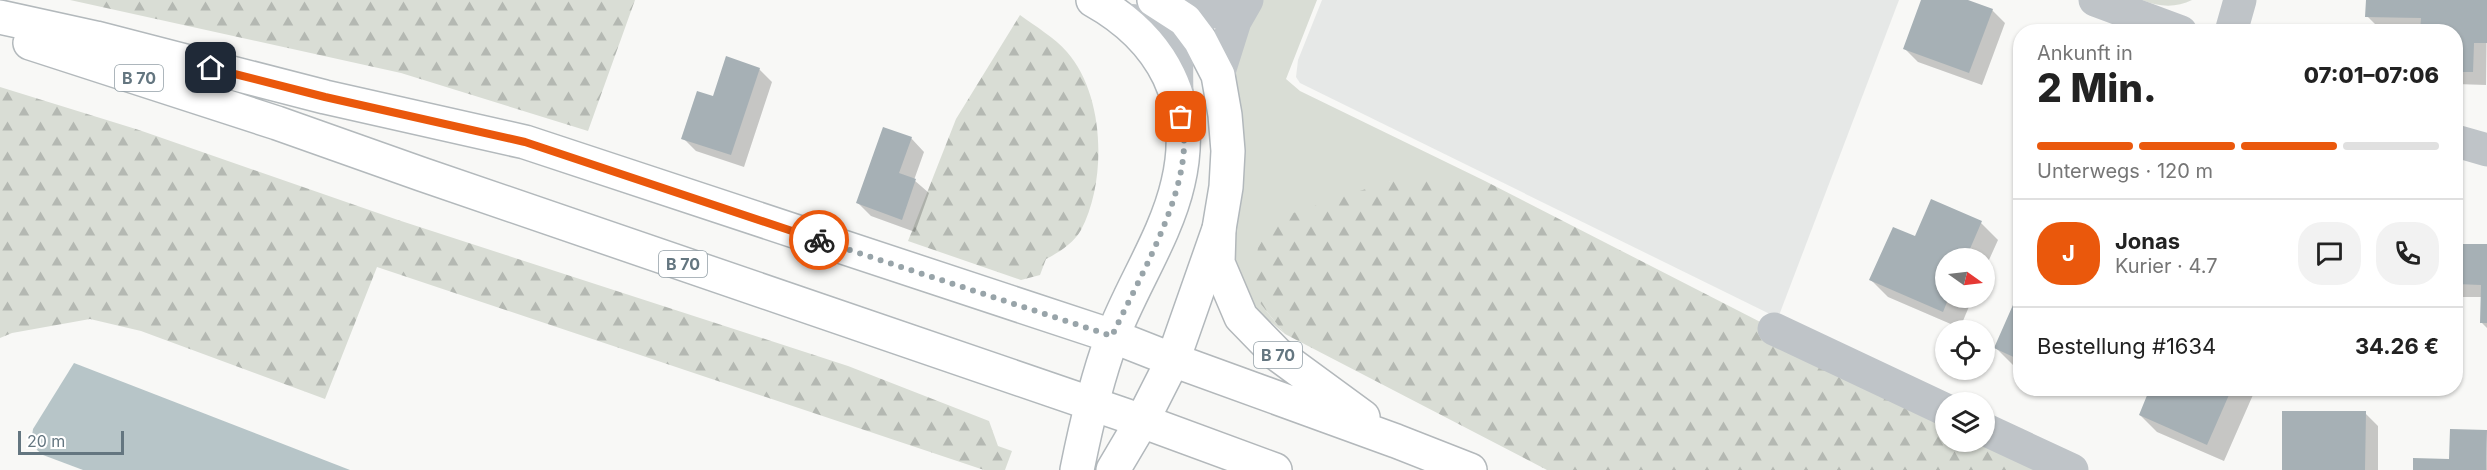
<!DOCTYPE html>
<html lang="de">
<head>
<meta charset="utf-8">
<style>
  :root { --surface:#fff; --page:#f2f2f2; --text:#222; --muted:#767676; --line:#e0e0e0; --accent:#ea580c }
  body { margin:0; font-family:Inter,sans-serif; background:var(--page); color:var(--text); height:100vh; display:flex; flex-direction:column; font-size:22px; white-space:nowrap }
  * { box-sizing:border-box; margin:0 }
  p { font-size:20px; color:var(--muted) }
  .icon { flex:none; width:33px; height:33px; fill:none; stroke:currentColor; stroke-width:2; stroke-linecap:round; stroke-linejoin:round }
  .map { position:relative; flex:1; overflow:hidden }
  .drawer { position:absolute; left:2013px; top:24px; width:450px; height:372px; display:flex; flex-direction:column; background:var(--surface); border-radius:24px; box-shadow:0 2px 4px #0004 }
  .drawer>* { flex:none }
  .needle { width:39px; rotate:104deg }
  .tools { position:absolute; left:1935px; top:248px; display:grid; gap:12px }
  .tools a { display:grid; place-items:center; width:60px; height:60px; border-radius:50%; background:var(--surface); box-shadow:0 2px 4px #0004; font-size:30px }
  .scale { position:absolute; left:18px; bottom:15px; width:106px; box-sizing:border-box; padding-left:6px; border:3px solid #647680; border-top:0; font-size:16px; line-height:21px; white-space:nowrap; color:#647680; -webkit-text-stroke:4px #fff; paint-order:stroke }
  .pin { position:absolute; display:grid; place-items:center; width:51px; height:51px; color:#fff; margin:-26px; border-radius:12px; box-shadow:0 3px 9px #0006 }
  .courier { position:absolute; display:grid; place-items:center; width:60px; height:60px; margin:-30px; border:4px solid #ea580c; border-radius:50%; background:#fff; color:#222; box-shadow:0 2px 8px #0007 }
  .summary em { font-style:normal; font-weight:800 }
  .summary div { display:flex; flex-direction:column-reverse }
  .summary { display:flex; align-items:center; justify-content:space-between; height:102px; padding:0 24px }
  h1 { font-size:39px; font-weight:800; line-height:45px }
  .bar { display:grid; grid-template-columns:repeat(4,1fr); gap:9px 6px; align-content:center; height:72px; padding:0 24px }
  .bar i { height:8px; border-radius:4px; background:var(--line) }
  .bar .selected { background:var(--accent) }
  .bar p { grid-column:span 4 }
  .line { display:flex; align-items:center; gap:15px; padding:0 24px; border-top:2px solid var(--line) }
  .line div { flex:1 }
  .round { display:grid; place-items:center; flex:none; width:63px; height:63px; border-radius:24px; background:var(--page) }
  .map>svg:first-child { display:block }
  .built { fill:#e6e8e7 }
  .grass { fill:#d9ddd5 }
  .forest { fill:url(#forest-firs) }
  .water { fill:#b7c5c8 }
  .shadow { fill:#0003 }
  .building { fill:#a6b0b5 }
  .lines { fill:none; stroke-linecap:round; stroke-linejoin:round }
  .secondary-casing { stroke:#b2b8bc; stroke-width:36 }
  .primary-casing { stroke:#b3b9bc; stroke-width:36 }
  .highway-casing { stroke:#b3b8bb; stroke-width:36 }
  .street { stroke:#bfc4c8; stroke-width:33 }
  .secondary { stroke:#fff; stroke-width:33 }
  .primary { stroke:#fff; stroke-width:33 }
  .highway { stroke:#fff; stroke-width:33 }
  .done { stroke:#98a4a9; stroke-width:6; stroke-dasharray:0 10.8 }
  .route { stroke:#ea580c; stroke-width:8 }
  .labels { text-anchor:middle; stroke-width:6; stroke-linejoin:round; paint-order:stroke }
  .shield { fill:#fff; stroke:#929fa6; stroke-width:1.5 }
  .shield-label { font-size:16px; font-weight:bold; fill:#647680 }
</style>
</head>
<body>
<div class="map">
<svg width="2487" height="470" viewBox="0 0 2487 470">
  <defs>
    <pattern id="forest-firs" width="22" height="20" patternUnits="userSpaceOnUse" patternTransform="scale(1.5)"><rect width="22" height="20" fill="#d9ddd5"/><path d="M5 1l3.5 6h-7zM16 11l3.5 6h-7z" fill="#b4b8b2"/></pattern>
  </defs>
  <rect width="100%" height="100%" fill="#f8f8f6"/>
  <path class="built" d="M1322,0H1899L1778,318L1300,83L1296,77L1298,60Z"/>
  <path class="grass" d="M1262,0H1317L1286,79L1300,91L1485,181H1390L1260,303L1285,334L1258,311L1240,282L1233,251L1236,65L1240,45Z
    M2142,0H2192C2176,8 2159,7 2142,0Z"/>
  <path class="forest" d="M70,0H635L588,131L401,73Z
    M1020,15C1035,26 1055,38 1067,52C1105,95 1107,181 1081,230C1074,243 1058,253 1046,259L1040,275L1021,280L908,241L956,119Z
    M0,87L139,130L398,220L848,366L989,421L998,446L1012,451L1005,470H984L377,267L325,399L141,331L90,319L12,333L0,338Z
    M1390,181H1485L1774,329L1945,411L1946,441H1984L2071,470H1547L1285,334L1260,303L1254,270L1258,248L1275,219Z"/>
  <path class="water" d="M74,363L350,470H83L43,455L37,450L32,436L33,429Z"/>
  <path class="shadow" d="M1923,0H1964L1992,10L2005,23L1982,85L1918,62L1905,49Z
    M2367,0H2487L2486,85L2456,84V32L2380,29L2367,16Z
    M759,69L772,82L744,167L696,151L683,138L714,98Z
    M911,138L924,152L914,180L929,193L915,232L871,216L858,203Z
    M1981,223L1998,240L1984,271V258H1946V297H1973L1960,328L1888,297L1871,280L1915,238Z
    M2456,245H2487V328L2482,323V297H2456Z
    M2020,293V369L2013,365L1996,348Z
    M2065,388H2082L2079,395Z
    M2152,388H2256L2224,461L2157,432L2140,415Z
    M2365,413L2378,426V470H2283Z
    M2486,432L2487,470H2414L2451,460Z"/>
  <path class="building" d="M1921,0H1968L1993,9L1969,73L1903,49Z
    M2366,0H2487V43H2474L2473,72H2456V32H2420L2421,18L2365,17Z
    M726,56L760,68L731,155L681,139L697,91L713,96Z
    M883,127L912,137L899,173L916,179L902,220L856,203Z
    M1931,199L1982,221L1966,258H1946V297H1949L1943,312L1869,280L1893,227L1915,236Z
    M2456,244H2487V323H2480L2481,285L2456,284Z
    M2020,289V360L1994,348Z
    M2150,388H2232L2207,445L2139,415Z
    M2282,411H2366L2365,470H2282Z
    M2450,429L2487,430L2486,470H2413V458L2449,459Z"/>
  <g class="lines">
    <defs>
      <path id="secondary" d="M1077,470C1086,425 1096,381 1112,338C1131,287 1166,236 1178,183C1197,103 1163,39 1093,0
        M1113,470L1142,421L1173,360L1219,229L1226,187L1228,151L1225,115L1218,75L1200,40L1185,20L1154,0"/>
      <path id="primary" d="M0,17L96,38L325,97L525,142L1112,336L1173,360
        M30,43L277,123L421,174L1142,421"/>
      <path id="highway" d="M1219,229L1218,263L1241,317L1277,354L1363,417
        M1173,360L1396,441L1470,470
        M1142,421L1275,470"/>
    </defs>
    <use href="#secondary" class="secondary-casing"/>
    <use href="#primary" class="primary-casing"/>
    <use href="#highway" class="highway-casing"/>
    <path class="street" d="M2095,0L2181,32
      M1121,19C1163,25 1197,23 1236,0
      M2231,32L2240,0
      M1218,75L1235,21L1247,0
      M1177,94C1176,58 1175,35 1195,4
      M2456,141L2487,150
      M1774,329L1946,410
      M1984,429L2072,470"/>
    <use href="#secondary" class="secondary"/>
    <use href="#primary" class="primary"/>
    <use href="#highway" class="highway"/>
  </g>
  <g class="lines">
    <path class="done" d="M819,240L1112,336C1137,282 1186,199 1184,139C1184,132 1182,124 1181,117"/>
    <path class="route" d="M211,68L325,97L525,142L819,240"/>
  </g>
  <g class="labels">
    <g class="shield">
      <rect x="115" y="65" width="48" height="26" rx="4.5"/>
      <rect x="659" y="251" width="48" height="26" rx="4.5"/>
      <rect x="1254" y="342" width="48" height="26" rx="4.5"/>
    </g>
    <g class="shield-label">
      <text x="139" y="84">B 70</text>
      <text x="683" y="270">B 70</text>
      <text x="1278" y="361">B 70</text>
    </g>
  </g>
</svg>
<div class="tools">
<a><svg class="needle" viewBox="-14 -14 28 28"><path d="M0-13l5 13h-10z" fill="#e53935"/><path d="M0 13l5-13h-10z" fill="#767676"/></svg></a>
<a><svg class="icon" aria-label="locate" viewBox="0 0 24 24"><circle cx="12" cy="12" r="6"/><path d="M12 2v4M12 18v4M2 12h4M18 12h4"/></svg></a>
<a><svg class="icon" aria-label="layers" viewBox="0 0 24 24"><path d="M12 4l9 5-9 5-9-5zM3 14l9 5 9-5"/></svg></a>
</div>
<div class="scale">20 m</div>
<div class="pin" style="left:1181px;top:117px;background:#ea580c"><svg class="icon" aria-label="bag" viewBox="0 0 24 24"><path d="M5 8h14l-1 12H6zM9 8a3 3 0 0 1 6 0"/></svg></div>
<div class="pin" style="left:211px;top:68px;background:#1f2937"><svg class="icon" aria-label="home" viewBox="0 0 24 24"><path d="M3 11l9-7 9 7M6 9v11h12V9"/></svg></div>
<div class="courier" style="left:819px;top:240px"><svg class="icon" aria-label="bike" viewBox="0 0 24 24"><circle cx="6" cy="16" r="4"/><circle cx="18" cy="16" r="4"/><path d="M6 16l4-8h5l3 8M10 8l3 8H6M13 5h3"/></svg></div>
<section class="drawer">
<div class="summary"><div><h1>2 Min.</h1><p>Ankunft in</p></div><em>07:01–07:06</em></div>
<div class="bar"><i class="selected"></i><i class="selected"></i><i class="selected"></i><i></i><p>Unterwegs · 120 m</p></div>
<div class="line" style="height:108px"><b class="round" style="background:var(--accent);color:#fff">J</b><div><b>Jonas</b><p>Kurier · 4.7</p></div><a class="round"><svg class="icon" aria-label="chat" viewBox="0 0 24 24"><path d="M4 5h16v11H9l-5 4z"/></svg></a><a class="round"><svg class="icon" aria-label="phone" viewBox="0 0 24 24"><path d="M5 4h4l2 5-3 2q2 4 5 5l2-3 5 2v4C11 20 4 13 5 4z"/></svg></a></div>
<div class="line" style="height:78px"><div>Bestellung #1634</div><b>34.26 €</b></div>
</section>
</div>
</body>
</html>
